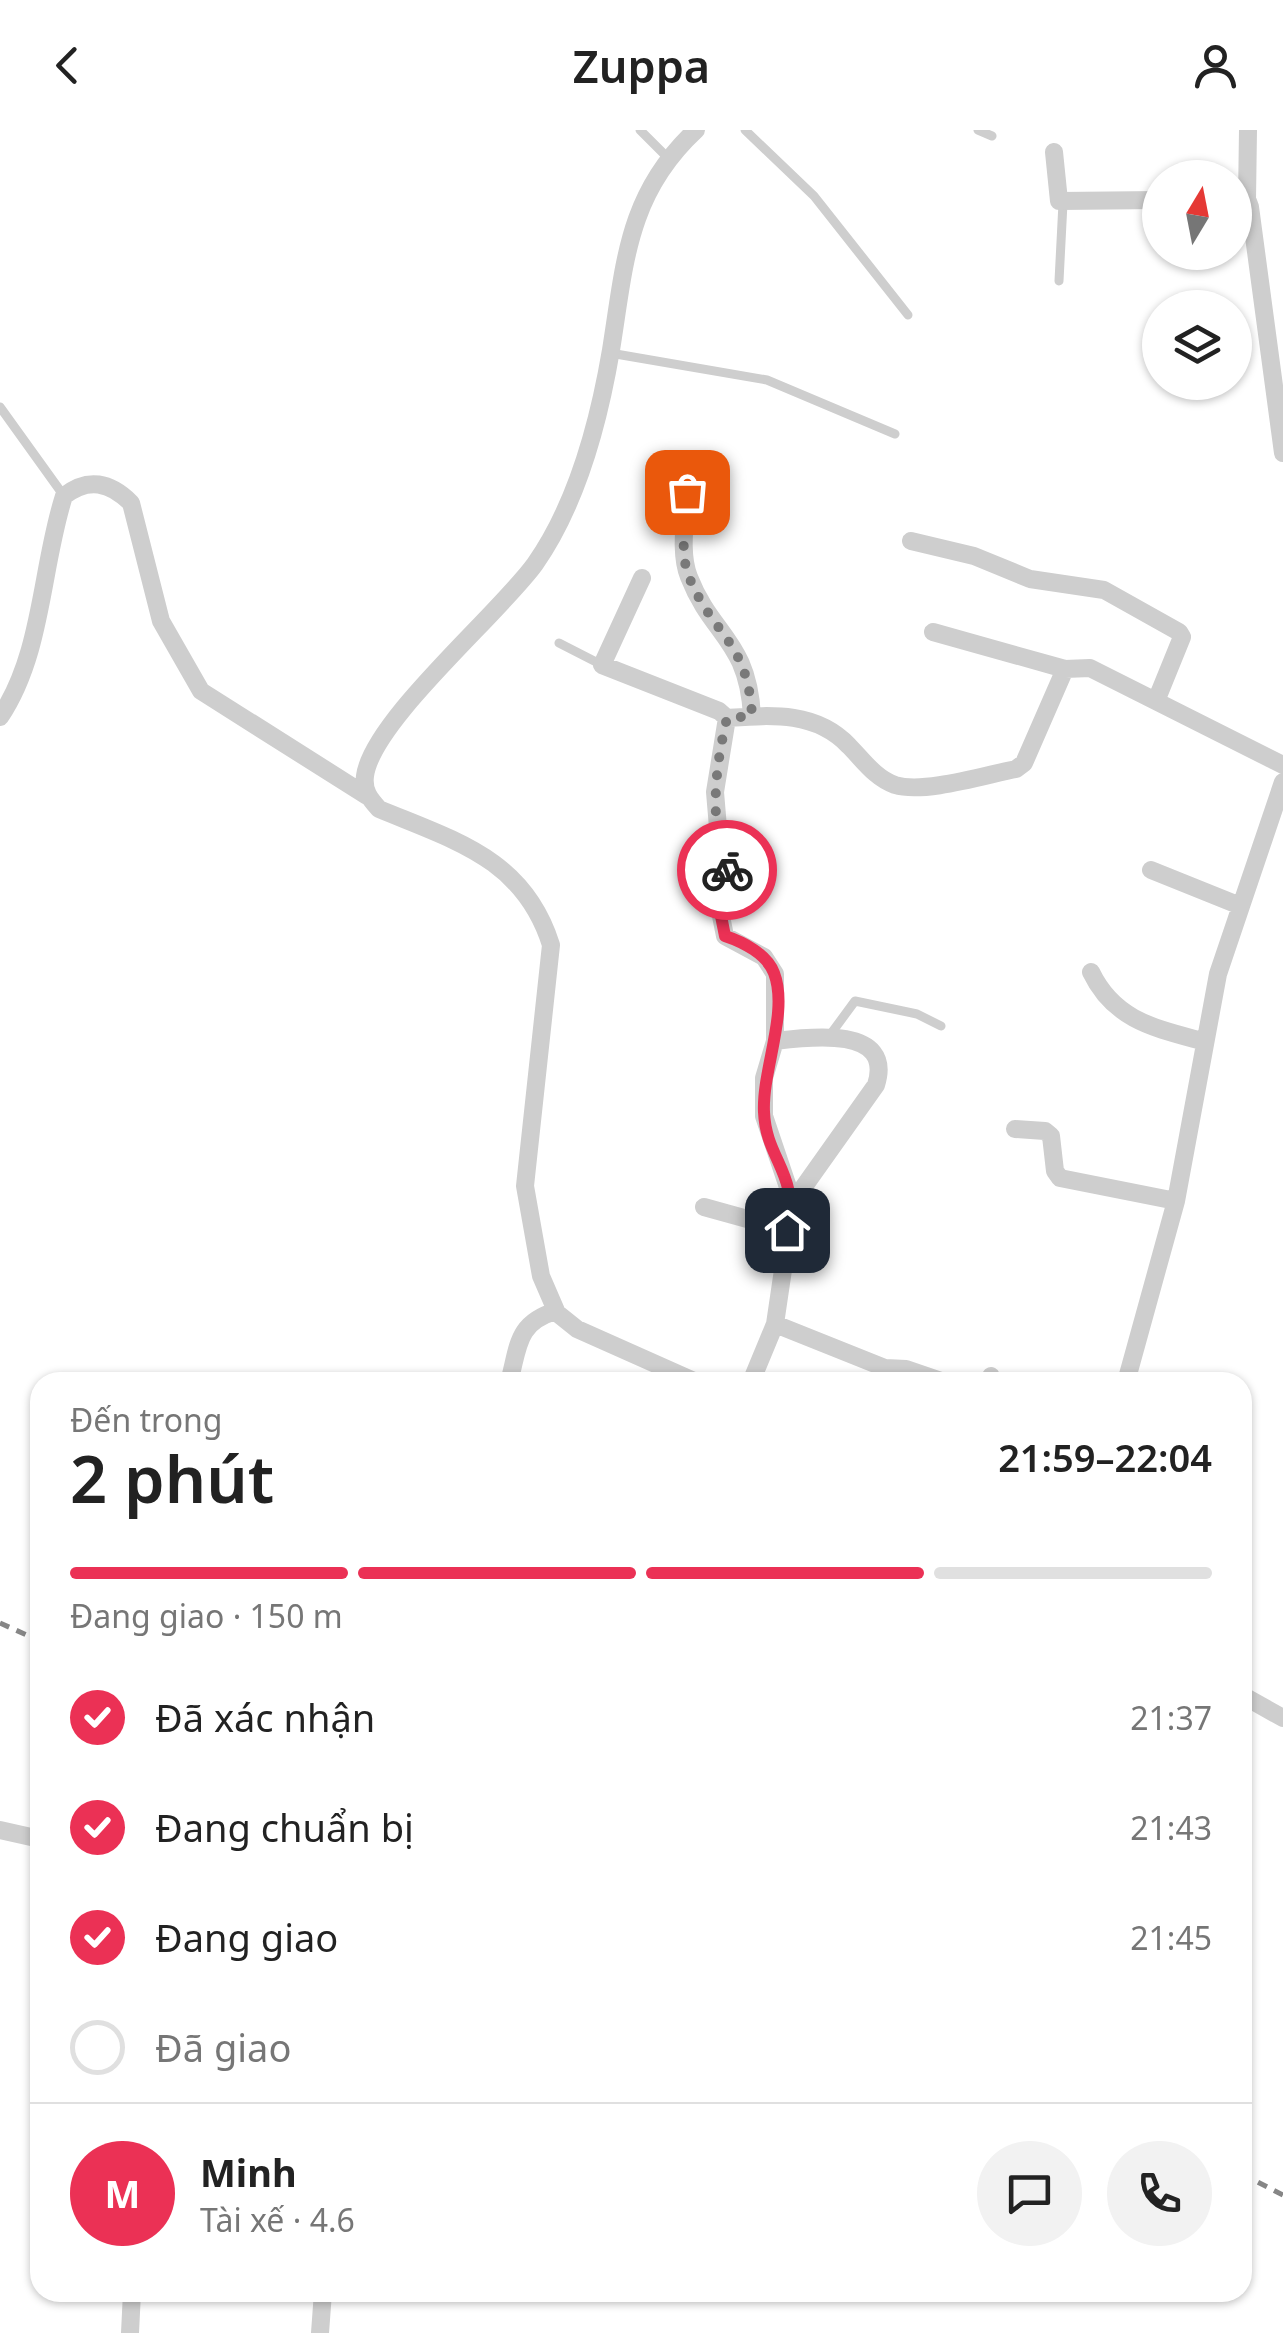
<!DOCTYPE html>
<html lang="vi">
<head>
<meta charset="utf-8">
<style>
  :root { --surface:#fff; --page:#f2f2f2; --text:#222; --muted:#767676; --line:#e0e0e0; --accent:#eb3155 }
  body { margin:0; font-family:"Noto Sans",sans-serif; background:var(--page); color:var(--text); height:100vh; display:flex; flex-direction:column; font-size:38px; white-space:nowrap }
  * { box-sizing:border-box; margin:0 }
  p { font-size:32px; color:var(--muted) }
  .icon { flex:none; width:55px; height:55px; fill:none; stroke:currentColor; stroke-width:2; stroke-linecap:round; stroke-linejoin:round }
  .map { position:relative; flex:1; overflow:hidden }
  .drawer { position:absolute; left:30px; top:1242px; width:1222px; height:930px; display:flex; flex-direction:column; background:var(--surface); border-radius:30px; box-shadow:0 2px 8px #0004 }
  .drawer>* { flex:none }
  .needle { width:65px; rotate:10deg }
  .tools { position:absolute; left:1142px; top:30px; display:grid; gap:20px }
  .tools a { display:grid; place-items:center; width:110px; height:110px; border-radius:50%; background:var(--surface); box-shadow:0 2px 8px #0004; font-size:50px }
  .pin { position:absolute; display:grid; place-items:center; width:85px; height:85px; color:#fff; margin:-42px; border-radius:20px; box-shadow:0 5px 15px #0006 }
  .courier { position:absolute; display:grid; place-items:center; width:100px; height:100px; margin:-50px; border:8px solid #eb3155; border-radius:50%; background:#fff; color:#222; box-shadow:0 2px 12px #0007 }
  .head em { font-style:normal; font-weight:600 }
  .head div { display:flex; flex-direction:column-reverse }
  .head { display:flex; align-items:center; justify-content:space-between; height:170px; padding:0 40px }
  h1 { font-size:65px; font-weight:600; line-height:75px }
  .bar { display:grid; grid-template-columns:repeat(4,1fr); gap:15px 10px; align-content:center; height:120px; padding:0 40px }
  .bar i { height:12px; border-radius:8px; background:var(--line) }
  .bar .on { background:var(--accent) }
  .bar p { grid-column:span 4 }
  .line { display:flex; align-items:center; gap:25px; padding:0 40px; border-top:2px solid var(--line) }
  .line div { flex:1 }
  .round { display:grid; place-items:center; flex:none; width:105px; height:105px; border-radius:52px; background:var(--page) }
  ol { padding:0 40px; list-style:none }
  li { display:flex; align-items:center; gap:30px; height:110px }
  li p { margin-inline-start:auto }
  li .icon { padding:10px; border-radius:50%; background:var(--accent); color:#fff; stroke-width:4 }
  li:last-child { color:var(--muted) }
  li i { width:55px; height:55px; border:5px solid var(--line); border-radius:50% }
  header { display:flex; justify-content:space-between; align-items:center; height:130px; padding:0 40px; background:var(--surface); font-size:45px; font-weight:600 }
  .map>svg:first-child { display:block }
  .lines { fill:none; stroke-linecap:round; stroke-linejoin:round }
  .service { stroke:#cecece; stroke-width:9 }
  .minor { stroke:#cecece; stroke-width:18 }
  .rail { stroke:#868686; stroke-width:5; stroke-dasharray:10 8; stroke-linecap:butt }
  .done { stroke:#797979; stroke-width:10; stroke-dasharray:0 18 }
  .route { stroke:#eb3155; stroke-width:12 }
</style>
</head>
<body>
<header><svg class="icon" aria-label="back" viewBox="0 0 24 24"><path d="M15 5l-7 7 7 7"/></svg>Zuppa<svg class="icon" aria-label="person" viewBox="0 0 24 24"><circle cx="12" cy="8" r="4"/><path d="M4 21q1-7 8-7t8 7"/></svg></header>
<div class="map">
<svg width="1283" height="2203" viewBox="0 0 1283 2203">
  <rect width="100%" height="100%" fill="#fff"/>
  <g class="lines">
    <path class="service" d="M640,0L667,27
      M745,0L814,66L908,185
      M978,0L992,6
      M1059,151L1063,73
      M610,223L767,250L895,304
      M0,277L64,366
      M559,513L602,535
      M830,905L855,871L917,884L941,896"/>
    <path class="minor" d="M1054,22L1059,71L1160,70
      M1235,66L1247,69L1250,77L1283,323
      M1247,69L1248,0
      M687,362C686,388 679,422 689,447C712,506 748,510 752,586
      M911,411L974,426L1030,449L1104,460L1179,502L1182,507L1156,571
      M642,448L602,535L719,581L727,588L715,662L720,721L728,742L721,786L725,806L764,827L775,844V911L764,948V986L793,1072L775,1194L751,1252
      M933,502L1065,539
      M0,587C43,523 41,437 64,366C88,347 110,352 131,373L161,491L201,561L367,666
      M727,588C771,585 816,581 849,616C863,630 875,648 895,655C924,664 985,645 1016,639L1024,633L1065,539L1090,538L1283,635
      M1151,740L1238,775
      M1091,842C1114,890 1154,898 1202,911
      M775,911C807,907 895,895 876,955L793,1072
      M1015,999L1045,1001L1051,1006L1055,1041L1060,1048L1176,1071
      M704,1077L787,1100
      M775,1194L885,1238L906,1239L944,1252
      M509,1252C519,1216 516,1193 556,1181
      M696,1252L577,1199L557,1183L541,1146L525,1056L551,815C524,729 456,711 379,679C370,669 363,661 365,646C372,591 499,484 535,434C577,374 599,291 611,220C625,133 627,64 696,0
      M988,1252L991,1246
      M1126,1252L1176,1071L1218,844L1283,652
      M1242,1565L1283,1588
      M0,1700L40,1709
      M130,2203L132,2162
      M320,2203L323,2162"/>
    <path class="rail" d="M0,1493L40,1511
      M1242,2044L1283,2065"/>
  </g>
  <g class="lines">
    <path class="done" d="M687,362C686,388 679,422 689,447C713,506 748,511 752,586L727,588C715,638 709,691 727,740"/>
    <path class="route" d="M727,740L721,786L725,806C743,812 767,824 774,843C789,882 762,940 764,982C766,1031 800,1043 787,1100"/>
  </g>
</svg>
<div class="tools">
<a><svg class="needle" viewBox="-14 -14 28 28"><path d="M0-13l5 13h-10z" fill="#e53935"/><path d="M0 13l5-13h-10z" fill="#767676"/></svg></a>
<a><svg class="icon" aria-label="layers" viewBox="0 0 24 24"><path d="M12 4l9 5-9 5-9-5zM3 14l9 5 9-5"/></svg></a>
</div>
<div class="pin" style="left:687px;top:362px;background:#ea580c"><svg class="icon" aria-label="bag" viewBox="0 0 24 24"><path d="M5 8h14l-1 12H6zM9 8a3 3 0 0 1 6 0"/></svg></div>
<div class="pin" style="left:787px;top:1100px;background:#1f2937"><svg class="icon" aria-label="home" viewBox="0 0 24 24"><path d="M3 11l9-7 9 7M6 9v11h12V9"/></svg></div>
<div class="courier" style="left:727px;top:740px"><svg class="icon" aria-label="bike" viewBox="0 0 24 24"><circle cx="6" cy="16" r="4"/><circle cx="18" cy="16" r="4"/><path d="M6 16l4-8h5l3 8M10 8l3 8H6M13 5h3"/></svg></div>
<section class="drawer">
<div class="head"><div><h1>2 phút</h1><p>Đến trong</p></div><em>21:59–22:04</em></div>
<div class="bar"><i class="on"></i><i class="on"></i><i class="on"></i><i></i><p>Đang giao · 150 m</p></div>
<ol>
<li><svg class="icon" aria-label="check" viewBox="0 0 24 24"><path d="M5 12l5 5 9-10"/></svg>Đã xác nhận<p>21:37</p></li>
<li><svg class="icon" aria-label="check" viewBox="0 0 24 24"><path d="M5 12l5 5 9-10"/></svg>Đang chuẩn bị<p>21:43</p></li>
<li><svg class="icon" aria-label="check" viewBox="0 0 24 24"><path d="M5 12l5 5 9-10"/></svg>Đang giao<p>21:45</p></li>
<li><i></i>Đã giao</li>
</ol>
<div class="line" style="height:180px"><b class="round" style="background:var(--accent);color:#fff">M</b><div><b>Minh</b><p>Tài xế · 4.6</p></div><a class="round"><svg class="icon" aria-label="chat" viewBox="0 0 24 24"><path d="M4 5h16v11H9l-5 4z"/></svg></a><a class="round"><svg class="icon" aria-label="phone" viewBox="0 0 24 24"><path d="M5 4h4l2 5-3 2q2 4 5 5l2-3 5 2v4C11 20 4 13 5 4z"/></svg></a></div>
</section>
</div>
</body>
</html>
